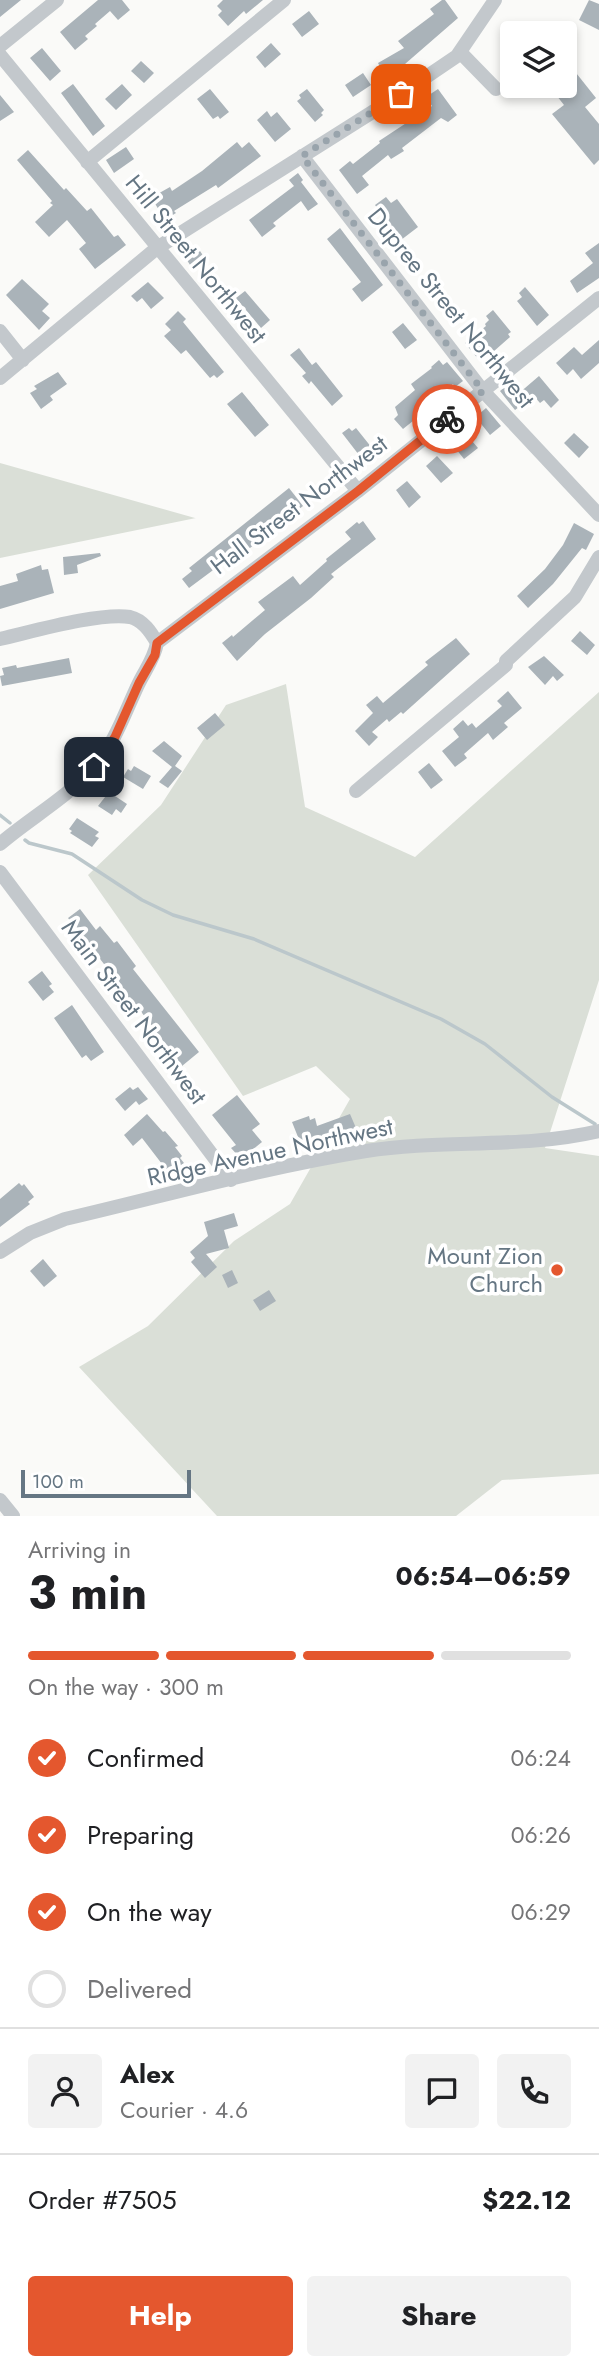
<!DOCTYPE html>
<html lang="en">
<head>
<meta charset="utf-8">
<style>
  :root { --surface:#fff; --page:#f2f2f2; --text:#202124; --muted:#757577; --line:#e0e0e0; --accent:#e4572e }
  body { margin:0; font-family:Jost,sans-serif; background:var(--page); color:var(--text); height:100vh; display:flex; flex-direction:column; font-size:26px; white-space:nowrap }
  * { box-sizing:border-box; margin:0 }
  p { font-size:23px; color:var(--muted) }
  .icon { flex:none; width:38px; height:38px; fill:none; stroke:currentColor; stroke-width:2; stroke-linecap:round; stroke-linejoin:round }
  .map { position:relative; height:1516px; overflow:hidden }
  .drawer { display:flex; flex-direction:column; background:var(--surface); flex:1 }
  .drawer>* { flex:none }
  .buttons { position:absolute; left:500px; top:21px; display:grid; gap:14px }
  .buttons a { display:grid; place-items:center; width:77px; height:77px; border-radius:7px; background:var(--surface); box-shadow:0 4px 10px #0003; font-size:35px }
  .scale { position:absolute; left:21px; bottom:18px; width:170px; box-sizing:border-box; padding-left:7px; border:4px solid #657683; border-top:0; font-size:19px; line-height:24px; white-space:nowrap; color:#657683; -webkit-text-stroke:5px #fff; paint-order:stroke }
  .pin { position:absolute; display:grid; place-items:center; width:60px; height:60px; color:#fff; margin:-30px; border-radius:14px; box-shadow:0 4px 10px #0006 }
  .courier { position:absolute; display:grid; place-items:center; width:70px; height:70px; margin:-35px; border:5px solid #e4572e; border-radius:50%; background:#fff; color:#222; box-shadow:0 2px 9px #0007 }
  .head em { font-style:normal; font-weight:700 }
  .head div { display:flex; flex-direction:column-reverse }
  .head { display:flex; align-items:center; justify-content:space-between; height:119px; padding:0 28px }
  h1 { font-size:46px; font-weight:700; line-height:52px }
  .bar { display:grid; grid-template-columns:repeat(4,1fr); gap:10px 7px; align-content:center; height:84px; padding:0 28px }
  .bar i { height:9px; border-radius:5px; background:var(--line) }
  .bar .selected { background:var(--accent) }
  .bar p { grid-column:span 4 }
  .line { display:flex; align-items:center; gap:18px; padding:0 28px; border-top:2px solid var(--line) }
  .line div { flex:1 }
  .round { display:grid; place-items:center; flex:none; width:74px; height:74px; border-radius:7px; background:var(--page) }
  ol { padding:0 28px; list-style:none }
  li { display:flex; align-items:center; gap:21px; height:77px }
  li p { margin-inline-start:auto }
  li .icon { padding:7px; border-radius:50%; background:var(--accent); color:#fff; stroke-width:4 }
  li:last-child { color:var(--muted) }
  li i { width:38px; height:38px; border:4px solid var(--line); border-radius:50% }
  .button { display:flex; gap:14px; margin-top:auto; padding:14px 28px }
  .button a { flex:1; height:80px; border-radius:7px; background:var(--accent); color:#fff; font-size:28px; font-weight:700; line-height:80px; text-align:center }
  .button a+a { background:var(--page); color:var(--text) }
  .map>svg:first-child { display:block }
  .green { fill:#dadfd7 }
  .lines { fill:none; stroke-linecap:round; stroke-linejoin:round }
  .stream { stroke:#bbc7cb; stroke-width:3.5 }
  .building { fill:#aab3b9 }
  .minor { stroke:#c3c8cc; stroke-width:14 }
  .done { stroke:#99a4ac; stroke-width:7; stroke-dasharray:0 12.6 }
  .route { stroke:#e4572e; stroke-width:9 }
  .poi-dot { fill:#e4572e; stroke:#fff; stroke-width:2.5 }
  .labels { text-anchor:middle; stroke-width:7; stroke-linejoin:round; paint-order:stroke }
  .street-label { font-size:24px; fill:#657683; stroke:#fff }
  .poi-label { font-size:24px; fill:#657683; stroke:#fff; text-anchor:end }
</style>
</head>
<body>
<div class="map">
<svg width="599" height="1516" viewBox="0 0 599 1516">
  <rect width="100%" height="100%" fill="#fafaf8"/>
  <path class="green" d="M0,463L195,518H196L0,558Z
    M286,684L305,807L415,857L599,692V980L545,1148L599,1156V1474L502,1480L456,1516H217L79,1367L148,1326L234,1241L290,1204L350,1099L316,1066L243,1096L88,875L161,805L226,705Z"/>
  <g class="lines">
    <path class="stream" d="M0,815L10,823
      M25,840L29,843L72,854L142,900L173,915L254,939L441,1019L485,1044L552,1097L595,1124"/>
  </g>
  <path class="building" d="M0,0H21L0,17Z
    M98,0H122L130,10L118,20L110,11L95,24L97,26L85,36L88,39L75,50L60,32Z
    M223,0H263L246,14L244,11L228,26L218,15L222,11L217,6Z
    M442,0H445L458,18L405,64L385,76L378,63L404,48L398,41L434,14L430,9Z
    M589,0L599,4V30L579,20Z
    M309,11L319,24L302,37L292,24Z
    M271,43L281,54L265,68L256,57Z
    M42,48L61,71L50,81L30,58Z
    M565,59L596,98L585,107L599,124V160L594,165L552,114L564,105L549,86H565Z
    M141,61L154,73L144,83L131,71Z
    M363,73L371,85L353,97L345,85Z
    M73,84L105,126L93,136L61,93Z
    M122,84L132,95L116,110L105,99Z
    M210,89L229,112L220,119L218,116L213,119L197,99Z
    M307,89L324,110L321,113L323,115L315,122L297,101L301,98L299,95Z
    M438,89L457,115L448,122L441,118L402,148L404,151L391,159L388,155L362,176L369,185L357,194L339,170L350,161L353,164L380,143L379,141L432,106L426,97Z
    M0,95L14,112L0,121Z
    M267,111L271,117L277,112L291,129L275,142L257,120Z
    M237,142L242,148L249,142L261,156L218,188L216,185L174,211L176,213L168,218L165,214L162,215L154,202L156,201L154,196L170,187L172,191L202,171Z
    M126,147L134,159L114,173L106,160Z
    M28,150L64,190L66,188L87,211L91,208L114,237L118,235L126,245L95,269L79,249L86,243L67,220L49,237L35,222L53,205L50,203L52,201L17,160Z
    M298,173L303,180L301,182L318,204L308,211L301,201L273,223L276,226L262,237L249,220L294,186L289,180Z
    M386,197L391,203L397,199L418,227L401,240L375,205Z
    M340,228L383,285L362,302L352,289L361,282L327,239Z
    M599,243V278L577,293L570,281L593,263L585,253Z
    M198,248L206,260L192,268L185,257Z
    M22,279L49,304L42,311L50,318L39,330L6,295Z
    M148,282L164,298L151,309L142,298L137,302L131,296Z
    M525,287L549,315L537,326L517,301L522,297L519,293Z
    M245,291L270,320L261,328L236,298Z
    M493,310L511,332L508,334L510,337L485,359L483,357L479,360L465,343L486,326L485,324L489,320L486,316Z
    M178,311L186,319L183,322L224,372L217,378L214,375L210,378L186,350L181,354L164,336L171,330L165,324Z
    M403,323L417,340L405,349L392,332Z
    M599,340V363L581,379L573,369L567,375L556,363L574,347L582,355Z
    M299,348L312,365L316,362L343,396L332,406L311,381L309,384L302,376L306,373L290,355Z
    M439,360L443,365L447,362L463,381L455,387L453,384L436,397L439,400L403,429L394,419L398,415L395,407L415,390L411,384L432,368L431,367Z
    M58,372L67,384L50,396L53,400L41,409L30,393L37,389L34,386Z
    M539,376L559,400L551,408L544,400L540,403L534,396L515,410L500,391L510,383L518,394Z
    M242,392L269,425L255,437L227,404Z
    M486,408L501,426L490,435L478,420L481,418L478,415Z
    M349,428L352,431L356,428L372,448L365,455L363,452L359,455L342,433Z
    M461,428L478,448L464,459L448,439Z
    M574,433L589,447L579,458L564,443Z
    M437,456L453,473L441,483L426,466Z
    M407,481L421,497L409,508L396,490Z
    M289,488L303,506L231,563L228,559L189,588L182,579L192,571L189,568Z
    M363,521L376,539L331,574L334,577L311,598L265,634L237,661L222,643L232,635L233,637L265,610L258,602L293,576L300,585L327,561L326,559L351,539L345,532L357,522L359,524Z
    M574,523L594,534L586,550L582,548L553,584L528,608L517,596L545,569L563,545Z
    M100,553L101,556L77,565L78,573L64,575L63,557Z
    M41,565L42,570L48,569L54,593L0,609V586L18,581L16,574Z
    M580,631L595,645L587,655L571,641Z
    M456,638L470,654L403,714L401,712L389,722L387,719L372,732L378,737L369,746L355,731L373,713L366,705L377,696L383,703L428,665L425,662Z
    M544,656L564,675L557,681L553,676L545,685L528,667Z
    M69,658L72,673L2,686L0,676L4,675L2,668L16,665L17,668Z
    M508,691L522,708L504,723L508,727L493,740L488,733L464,754L467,758L455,767L442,751L459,737L453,729L463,720L468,726L472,723L476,728L502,706L497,701Z
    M215,713L225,725L207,740L197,728Z
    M164,741L182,756L175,766L182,771L168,788L159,782L172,767L152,751Z
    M429,763L443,780L431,789L418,772Z
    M134,766L151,776L143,789L123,777L128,769L131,771Z
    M109,792L127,804L121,813L116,809L112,815L98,806Z
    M77,818L99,832L95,836L99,838L92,847L70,833L72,831L69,829Z
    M80,909L96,930L100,926L114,943L117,941L136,966L133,969L199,1052L182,1066L130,997L126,1000L108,976L111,973L68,918Z
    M42,971L52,984L49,986L54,992L43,1001L28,982Z
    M72,1005L104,1052L91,1061L86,1055L82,1058L54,1018Z
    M130,1087L133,1090L138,1087L148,1099L139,1105L136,1101L125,1111L115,1099Z
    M237,1095L260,1124L252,1130L262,1142L241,1159L231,1148L236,1145L212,1115Z
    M147,1114L163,1132L165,1131L178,1146L175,1147L182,1156L180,1158L184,1163L170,1175L168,1172L161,1178L154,1170L162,1164L142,1138L133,1146L124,1135Z
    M350,1114L356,1128L330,1138L332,1143L322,1147L319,1140L307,1144L306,1140L300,1142L292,1122L309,1116L310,1120L315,1118L317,1126Z
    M19,1183L22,1186L24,1184L34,1197L28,1202L30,1204L0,1227V1199Z
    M234,1213L238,1226L224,1230L229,1248L206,1254L217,1267L205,1278L191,1262L195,1258L190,1252L208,1236L204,1222Z
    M43,1259L57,1276L44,1287L30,1271Z
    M232,1270L238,1283L228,1288L222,1275Z
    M269,1290L276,1301L260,1311L253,1300Z"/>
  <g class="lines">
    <path class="minor" d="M0,46L57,0
      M460,52L496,89
      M0,55L358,491
      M302,156L483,391L599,515
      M87,162L284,0
      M0,331L23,360
      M0,378L157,248L401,94L457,56L495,0
      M0,639C31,632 100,612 130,617C143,620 151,632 157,643
      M157,643L358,491L599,298
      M356,791L506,665V661L575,597L599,557
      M0,844C30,818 67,798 93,768C114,745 124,715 137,687C144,671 154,660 157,643
      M0,872L231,1180
      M0,1252L30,1233L65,1219C164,1196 266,1167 366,1151C443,1139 523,1149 599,1131
      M0,1500L13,1516"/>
  </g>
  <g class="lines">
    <path class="done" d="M401,94L302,156L483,391L447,419"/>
    <path class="route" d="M94,767L115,737L139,683L155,655L157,643L358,491L447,419"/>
  </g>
  <circle class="poi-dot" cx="557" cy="1270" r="7"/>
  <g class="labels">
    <g class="street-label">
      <text transform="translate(196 259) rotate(51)" y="8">Hill Street Northwest</text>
      <text transform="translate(451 308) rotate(51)" y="8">Dupree Street Northwest</text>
      <text transform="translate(299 505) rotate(-37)" y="8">Hall Street Northwest</text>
      <text transform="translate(134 1012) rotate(53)" y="8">Main Street Northwest</text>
      <text transform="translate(270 1152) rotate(-12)" y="8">Ridge Avenue Northwest</text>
    </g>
    <g class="poi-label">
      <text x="543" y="1264">Mount Zion<tspan x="543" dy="28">Church</tspan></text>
    </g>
  </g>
</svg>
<div class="buttons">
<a><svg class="icon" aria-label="layers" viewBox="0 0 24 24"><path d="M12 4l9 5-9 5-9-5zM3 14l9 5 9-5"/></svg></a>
</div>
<div class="scale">100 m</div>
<div class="pin" style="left:401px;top:94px;background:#ea580c"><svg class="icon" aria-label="bag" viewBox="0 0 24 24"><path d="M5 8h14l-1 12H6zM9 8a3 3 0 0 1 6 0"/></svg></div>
<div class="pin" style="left:94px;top:767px;background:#1f2937"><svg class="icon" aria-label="home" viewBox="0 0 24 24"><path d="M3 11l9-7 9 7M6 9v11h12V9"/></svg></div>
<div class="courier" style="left:447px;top:419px"><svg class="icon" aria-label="bike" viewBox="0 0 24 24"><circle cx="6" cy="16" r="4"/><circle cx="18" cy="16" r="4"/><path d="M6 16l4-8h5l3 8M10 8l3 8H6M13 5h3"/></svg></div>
</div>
<section class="drawer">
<div class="head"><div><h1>3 min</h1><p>Arriving in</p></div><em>06:54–06:59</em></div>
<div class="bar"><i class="selected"></i><i class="selected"></i><i class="selected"></i><i></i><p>On the way · 300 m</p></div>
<ol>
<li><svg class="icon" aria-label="check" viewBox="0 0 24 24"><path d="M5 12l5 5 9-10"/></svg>Confirmed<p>06:24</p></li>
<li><svg class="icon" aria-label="check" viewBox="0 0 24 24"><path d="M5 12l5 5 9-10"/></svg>Preparing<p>06:26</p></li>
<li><svg class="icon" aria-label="check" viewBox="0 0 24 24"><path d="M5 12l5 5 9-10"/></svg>On the way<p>06:29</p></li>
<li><i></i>Delivered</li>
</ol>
<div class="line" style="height:126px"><a class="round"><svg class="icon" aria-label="person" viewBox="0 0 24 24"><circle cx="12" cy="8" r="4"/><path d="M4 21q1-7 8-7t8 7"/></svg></a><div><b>Alex</b><p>Courier · 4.6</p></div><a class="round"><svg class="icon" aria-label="chat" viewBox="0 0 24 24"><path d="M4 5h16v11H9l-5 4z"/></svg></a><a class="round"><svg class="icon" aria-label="phone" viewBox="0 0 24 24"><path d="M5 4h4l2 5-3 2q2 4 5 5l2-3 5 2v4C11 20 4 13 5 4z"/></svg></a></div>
<div class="line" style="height:91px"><div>Order #7505</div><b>$22.12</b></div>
<div class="button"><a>Help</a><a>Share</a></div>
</section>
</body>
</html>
